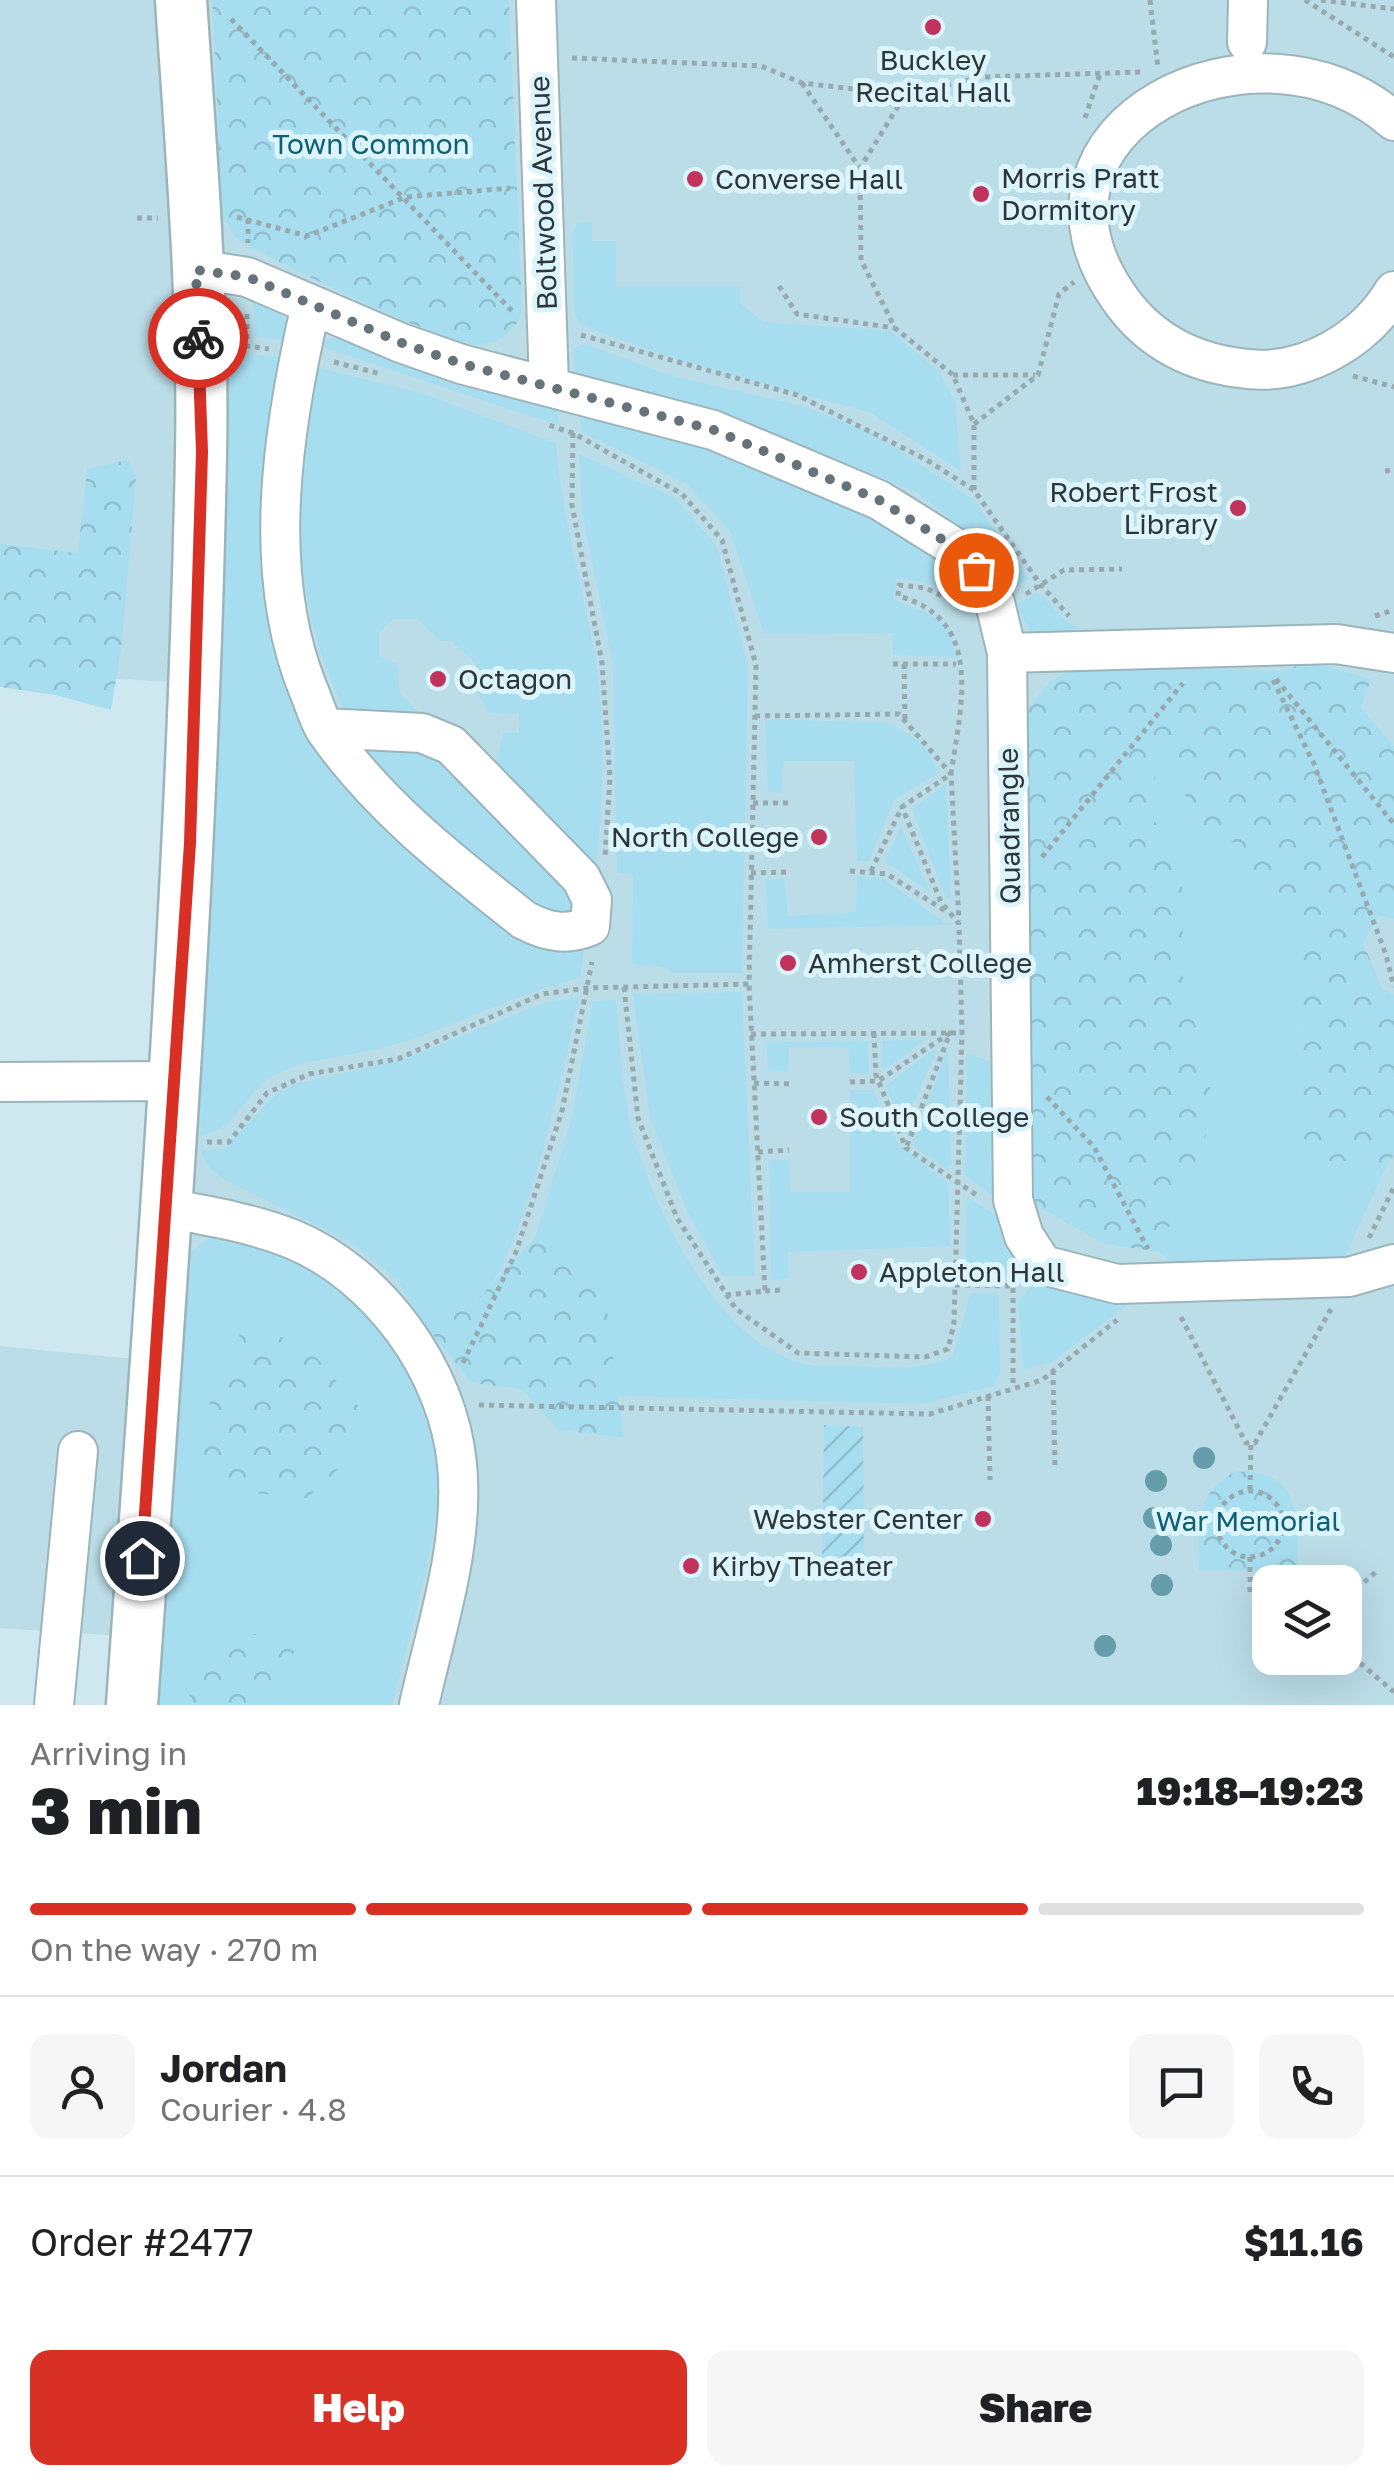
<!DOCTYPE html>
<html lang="en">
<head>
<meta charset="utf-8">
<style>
  :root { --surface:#fff; --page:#f6f6f6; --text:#202124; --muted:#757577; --line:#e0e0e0; --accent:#d93025 }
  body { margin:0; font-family:"Golos Text",sans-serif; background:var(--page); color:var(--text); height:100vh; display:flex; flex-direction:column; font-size:38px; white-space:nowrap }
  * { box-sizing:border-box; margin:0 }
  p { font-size:32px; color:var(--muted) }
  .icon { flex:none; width:55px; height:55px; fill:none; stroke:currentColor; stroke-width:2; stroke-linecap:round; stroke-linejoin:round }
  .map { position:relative; height:1705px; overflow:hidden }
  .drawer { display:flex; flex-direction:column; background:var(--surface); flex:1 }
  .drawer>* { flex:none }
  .fabs { position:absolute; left:1252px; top:1565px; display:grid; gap:20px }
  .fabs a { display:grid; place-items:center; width:110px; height:110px; border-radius:20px; background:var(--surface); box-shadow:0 10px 40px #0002; font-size:50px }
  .pin { position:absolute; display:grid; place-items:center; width:85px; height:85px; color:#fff; margin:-42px; border:5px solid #fff; border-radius:50%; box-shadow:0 2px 10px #0007 }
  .courier { position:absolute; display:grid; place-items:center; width:100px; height:100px; margin:-50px; border:8px solid #d93025; border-radius:50%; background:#fff; color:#222; box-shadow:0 2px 12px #0007 }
  .headline em { font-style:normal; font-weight:800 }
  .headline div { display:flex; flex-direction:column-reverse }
  .headline { display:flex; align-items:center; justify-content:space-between; height:170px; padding:0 30px }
  h1 { font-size:65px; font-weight:800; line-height:75px }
  .bar { display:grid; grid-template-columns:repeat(4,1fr); gap:15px 10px; align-content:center; height:120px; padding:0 30px }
  .bar i { height:12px; border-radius:8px; background:var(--line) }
  .bar .on { background:var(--accent) }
  .bar p { grid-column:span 4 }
  .line { display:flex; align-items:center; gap:25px; padding:0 30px; border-top:2px solid var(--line) }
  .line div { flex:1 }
  .round { display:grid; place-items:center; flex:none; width:105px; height:105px; border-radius:20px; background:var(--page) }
  .primary-button { display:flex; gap:20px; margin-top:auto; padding:20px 30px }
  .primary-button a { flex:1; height:115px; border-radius:20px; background:var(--accent); color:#fff; font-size:40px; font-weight:800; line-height:115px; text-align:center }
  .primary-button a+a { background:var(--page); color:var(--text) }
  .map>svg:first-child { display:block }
  .built { fill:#bbdde7; fill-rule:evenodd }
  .grass { fill:#a7deef }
  .forest { fill:url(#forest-crowns) }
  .garden { fill:url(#garden-furrows) }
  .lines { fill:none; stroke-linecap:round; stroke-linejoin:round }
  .minor-casing { stroke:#9cb4bb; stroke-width:42 }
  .major-casing { stroke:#9cb4bb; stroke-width:55 }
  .path { stroke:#97aab0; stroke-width:5; stroke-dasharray:5 5; stroke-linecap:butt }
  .minor { stroke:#fff; stroke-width:38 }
  .major { stroke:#fff; stroke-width:50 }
  .tree { fill:#659dab }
  .done { stroke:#667479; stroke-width:10; stroke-dasharray:0 18 }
  .route { stroke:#d93025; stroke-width:12 }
  .poi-dot { fill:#c1325c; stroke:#dcf5fd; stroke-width:4 }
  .labels { text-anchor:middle; stroke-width:10; stroke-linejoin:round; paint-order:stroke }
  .poi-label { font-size:28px; fill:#2d3639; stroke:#dcf5fd; text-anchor:start }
  .park-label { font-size:28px; fill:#0f6073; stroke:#dcf5fd }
  .street-label { font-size:28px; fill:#2d3639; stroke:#dcf5fd }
</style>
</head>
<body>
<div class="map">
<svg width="1394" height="1705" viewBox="0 0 1394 1705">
  <defs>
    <pattern id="forest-crowns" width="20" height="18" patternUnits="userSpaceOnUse" patternTransform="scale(2.5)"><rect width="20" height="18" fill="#a7deef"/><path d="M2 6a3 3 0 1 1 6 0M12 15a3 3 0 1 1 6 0" fill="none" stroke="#90bfce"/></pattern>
    <pattern id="garden-furrows" width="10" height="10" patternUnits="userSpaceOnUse" patternTransform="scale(2.5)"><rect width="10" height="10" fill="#a7deef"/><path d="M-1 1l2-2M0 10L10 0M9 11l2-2" fill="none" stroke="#90bfce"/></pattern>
  </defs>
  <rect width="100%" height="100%" fill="#cfe8f0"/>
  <path class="built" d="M0,0H1394V1705H132L137,1637L0,1628V1346L155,1361L191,683L0,672ZM1270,1582H1345V1658H1270Z"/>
  <path class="grass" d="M592,221V241H616V286H740V303L764,322L890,331L940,372L955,402L961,471L871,413L670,357L582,326L574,314L573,232L577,224Z
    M253,302C277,305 288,315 288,341L255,337Z
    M337,337L558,405V425L313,344Z
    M586,344L669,375L806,407L870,432L973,499L1029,579L1010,590L964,530L916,492L756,426L575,371L573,348Z
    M232,353L280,357L272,522L352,788L585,940L580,978C517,993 462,1024 400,1043C360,1056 312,1056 274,1075C244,1091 236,1133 200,1135L222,354Z
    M311,366L421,393L556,443C562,519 584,589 596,664C606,729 604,801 596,866L589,868L495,766L503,733H519V714L489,713L478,694L476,664L452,641H439L418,619H393L379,633V656L398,665L400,694L424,717H347C289,593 290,498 311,366Z
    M579,413C692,440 931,495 978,612C967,611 967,606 959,599C942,585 918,580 897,579L893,599L930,614L950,629L956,657L893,655L892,633L764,634L731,533L687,484L582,432Z
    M579,454L675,498L716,545L748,667L742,973H672L667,968L632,964L633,874L617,873L613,665L582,512Z
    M1038,592L1065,620L1094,637L1033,636L1016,605Z
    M765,719L891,723L920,742L940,772L894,800L869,861H857L854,761H783L782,793L768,792Z
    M347,737L435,746L573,887V912C507,919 392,784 347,737Z
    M1154,763H1182L1188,818L1239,845L1253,887L1299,906L1298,1126L1316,1161H1361L1386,1167L1343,1261L1314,1267L1170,1261L1159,1252L1209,1127L1211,1069L1183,990L1182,870L1153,818Z
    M946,784L951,900L945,896L912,809Z
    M901,827L930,892L885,861Z
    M857,877H881L948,925L768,929L766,880L784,878L788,916L856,912Z
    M742,992L755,1276H723L688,1213L650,1117L633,994Z
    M579,997C566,1058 524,1257 483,1293C468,1307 439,1312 420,1319L397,1280L350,1242L223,1178C212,1171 204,1163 200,1150L224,1149L275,1095L298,1083L402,1060L546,1002Z
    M616,1000C621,1044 621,1095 634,1137C656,1213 718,1342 801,1363C818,1368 838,1365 855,1366C886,1368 925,1371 953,1356L971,1293L999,1294L1000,1370L994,1386L921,1404L618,1396L606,1302L535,1238L571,1121L593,1001Z
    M926,1039L889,1067H881L883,1041Z
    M868,1041L869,1074L850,1073L848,1047H789L788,1072L768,1071L767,1042Z
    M935,1048L936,1053L902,1129L886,1086Z
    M948,1048L951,1163L947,1169L914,1147L913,1142Z
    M967,1053L1001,1066L996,1199L965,1175Z
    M850,1090H873L899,1145L948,1183L950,1246L788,1252V1279L771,1280L769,1160H789L790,1192H850Z
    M967,1197L1000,1217L1017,1261C1009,1282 983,1285 965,1276Z
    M223,1228C332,1262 431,1352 439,1471C442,1530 406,1644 392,1705H276L296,1646L190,1677L189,1705H155L189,1253Z
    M1043,1272L1149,1289L1050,1363L1024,1370L1018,1302Z"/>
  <path class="forest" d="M212,0H509L522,308C519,332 496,346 472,344C441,342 264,258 235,237L222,215Z
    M128,460L136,476L122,644L111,710L55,695L0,687V544L78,553L87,469Z
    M1306,661L1371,679L1361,708L1394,746V919L1380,915L1363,942L1381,987L1394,995V1155L1386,1167L1361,1161H1316L1298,1126L1299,906L1253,887L1238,845L1188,818L1182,764L1155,763L1153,818L1182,870L1183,990L1211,1069L1209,1127L1159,1252L1105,1244L1030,1202L1024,714L1049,682L1080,665L1284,671Z
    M535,1238L606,1302L624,1438L559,1430L521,1389L472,1383L420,1319L480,1297Z
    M247,1321L310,1350L363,1412L343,1465L307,1498L256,1493L203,1465L211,1391Z
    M1235,1472C1304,1468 1297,1521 1298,1571L1199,1570C1199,1528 1193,1494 1235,1472Z
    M231,1627L296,1646L276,1705H189L190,1677Z"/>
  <path class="garden" d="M824,1425L863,1427L864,1562L870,1563V1576C852,1576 839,1583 822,1583Z"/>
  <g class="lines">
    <defs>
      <path id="minor" d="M536,0L549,385
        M1247,42L1248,0
        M1394,121C1257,0 998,128 1120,299C1151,343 1195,364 1248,369C1305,375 1365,340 1394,291
        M197,269L247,277L401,343L461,364L713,430L879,500L951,545L976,571L995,603L1007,653
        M311,305C283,426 260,570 308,689C314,702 318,719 326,731C379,807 452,863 524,920C547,932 566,936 590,926L592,900L581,878L451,745L422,733L324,728
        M1394,653L1336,644L1007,653L1013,1200L1024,1236L1043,1265L1117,1284L1349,1277L1394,1264
        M0,1082L173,1081
        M166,1208C209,1216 252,1223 292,1239C379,1275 448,1371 457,1464C465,1544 436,1628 419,1705
        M54,1705L78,1451"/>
      <path id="major" d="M132,1705C161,1288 193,872 201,454C204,304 191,150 181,0"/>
    </defs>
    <use href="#minor" class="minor-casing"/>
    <use href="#major" class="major-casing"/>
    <path class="path" d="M1150,0L1158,68
      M1305,0L1394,57
      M1321,0L1394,9
      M231,19L513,312
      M572,58L761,66L802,83L905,95
      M802,83L859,167
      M1085,118L1100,74
      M237,217L307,236L406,197L510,188
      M137,218H158
      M248,219V243
      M779,286L797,314L895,328
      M247,314V346L269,349
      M581,335L797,395L925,459L974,490L1040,584L1069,616
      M334,362L381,374
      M953,375H1035
      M1353,376L1394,387
      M974,424L1038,375L1059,294L1074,282
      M573,433L572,505L602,663L610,778L605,857
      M1385,471L1394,470
      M974,490V424L953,375L895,328L861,260L860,168L905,95L982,77L1142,72
      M1026,594L1064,570L1122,569
      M1375,616L1394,610
      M893,664H956
      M904,664L905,721
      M1276,679L1394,824
      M1273,680L1314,764L1386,955L1394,987
      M755,716L899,714L951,774L959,921
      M753,803H788
      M1042,857L1183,683
      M850,871L887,874L947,912
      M871,871L902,807L951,774C961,705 985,619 898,596L899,585L926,588L954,602
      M751,873L789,872
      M624,987L638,1118L677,1218L736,1309L798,1353L925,1357L948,1349L954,1323L962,1033L959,924L941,902L902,807
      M874,1033L876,1075L906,1148L978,1196
      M751,1034L962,1033
      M850,1082L878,1081L950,1033L906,1148
      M754,1083L789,1084
      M1047,1097L1094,1147L1148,1249
      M207,1142H229L267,1093L309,1074L398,1059L542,994L587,988L749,984L756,665L722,540L682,494L573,433L545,424
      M758,1152L789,1150
      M1369,1238L1394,1187
      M955,1285L1013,1286V1388
      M765,1291L782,1290
      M726,1295L765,1291L749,984
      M1181,1317L1246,1443H1255L1331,1309
      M463,1363L516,1252L562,1111L592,962
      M1053,1370L1055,1469
      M988,1396L990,1480
      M479,1405L930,1414L1042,1380L1117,1320
      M1250,1490L1251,1443
      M1217 1524a33 33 0 1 1 66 0a33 33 0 1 1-66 0Z
      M1250,1557V1594L1270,1593
      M1345,1587L1362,1584L1379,1569
      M1345,1650L1394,1692"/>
    <use href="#minor" class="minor"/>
    <use href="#major" class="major"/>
  </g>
  <g class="tree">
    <circle cx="1204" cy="1458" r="11"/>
    <circle cx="1156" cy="1481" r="11"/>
    <circle cx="1154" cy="1518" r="11"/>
    <circle cx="1161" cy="1545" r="11"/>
    <circle cx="1162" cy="1585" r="11"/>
    <circle cx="1105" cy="1646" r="11"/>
  </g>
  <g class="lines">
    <path class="done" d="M198,338L196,270L248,277L402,343L462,364L714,430L879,500L951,545L976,570"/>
    <path class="route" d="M142,1558L190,843L202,452L198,338"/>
  </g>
  <g class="poi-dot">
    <circle cx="933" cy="27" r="10"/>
    <circle cx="695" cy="179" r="10"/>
    <circle cx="981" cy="194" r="10"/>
    <circle cx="1238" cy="508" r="10"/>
    <circle cx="438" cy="679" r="10"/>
    <circle cx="819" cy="837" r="10"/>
    <circle cx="788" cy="963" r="10"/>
    <circle cx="819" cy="1117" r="10"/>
    <circle cx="859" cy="1272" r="10"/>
    <circle cx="983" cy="1519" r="10"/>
    <circle cx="691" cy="1566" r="10"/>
  </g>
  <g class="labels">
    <g class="poi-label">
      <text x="933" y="70" text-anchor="middle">Buckley<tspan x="933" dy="32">Recital Hall</tspan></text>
      <text x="1001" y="188">Morris Pratt<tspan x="1001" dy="32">Dormitory</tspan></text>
      <text x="715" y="189">Converse Hall</text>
      <text x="1218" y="502" text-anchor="end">Robert Frost<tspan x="1218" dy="32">Library</tspan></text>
      <text x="458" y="689">Octagon</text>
      <text x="799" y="847" text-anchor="end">North College</text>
      <text x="808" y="973">Amherst College</text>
      <text x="839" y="1127">South College</text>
      <text x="879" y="1282">Appleton Hall</text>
      <text x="963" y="1529" text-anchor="end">Webster Center</text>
      <text x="711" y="1576">Kirby Theater</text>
    </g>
    <g class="park-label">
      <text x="371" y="154">Town Common</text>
      <text x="1248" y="1531">War Memorial</text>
    </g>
    <g class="street-label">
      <text transform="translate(543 193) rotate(-92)" y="10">Boltwood Avenue</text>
      <text transform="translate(1009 826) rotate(-91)" y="10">Quadrangle</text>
    </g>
  </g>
</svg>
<div class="fabs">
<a><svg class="icon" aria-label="layers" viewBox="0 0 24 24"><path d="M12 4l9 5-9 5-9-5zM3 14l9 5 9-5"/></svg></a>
</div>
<div class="pin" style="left:976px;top:570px;background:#ea580c"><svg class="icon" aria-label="bag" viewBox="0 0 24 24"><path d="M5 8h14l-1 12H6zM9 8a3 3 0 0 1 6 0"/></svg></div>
<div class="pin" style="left:142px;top:1558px;background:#1f2937"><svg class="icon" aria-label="home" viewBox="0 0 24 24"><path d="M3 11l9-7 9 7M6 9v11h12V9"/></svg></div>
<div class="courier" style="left:198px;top:338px"><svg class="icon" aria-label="bike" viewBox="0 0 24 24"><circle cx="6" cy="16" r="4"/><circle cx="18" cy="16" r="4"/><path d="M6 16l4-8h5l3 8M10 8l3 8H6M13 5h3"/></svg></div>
</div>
<section class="drawer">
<div class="headline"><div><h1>3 min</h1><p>Arriving in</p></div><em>19:18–19:23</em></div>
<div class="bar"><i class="on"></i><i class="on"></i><i class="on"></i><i></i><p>On the way · 270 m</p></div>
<div class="line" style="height:180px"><a class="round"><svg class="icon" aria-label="person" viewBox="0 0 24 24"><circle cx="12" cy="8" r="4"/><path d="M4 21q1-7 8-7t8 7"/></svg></a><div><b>Jordan</b><p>Courier · 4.8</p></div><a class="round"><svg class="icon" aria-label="chat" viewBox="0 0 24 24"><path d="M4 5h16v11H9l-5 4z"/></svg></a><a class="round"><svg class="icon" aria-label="phone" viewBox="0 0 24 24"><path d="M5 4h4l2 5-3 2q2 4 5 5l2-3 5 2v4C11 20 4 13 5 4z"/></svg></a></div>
<div class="line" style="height:130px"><div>Order #2477</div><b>$11.16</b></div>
<div class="primary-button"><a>Help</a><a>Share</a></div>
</section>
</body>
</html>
